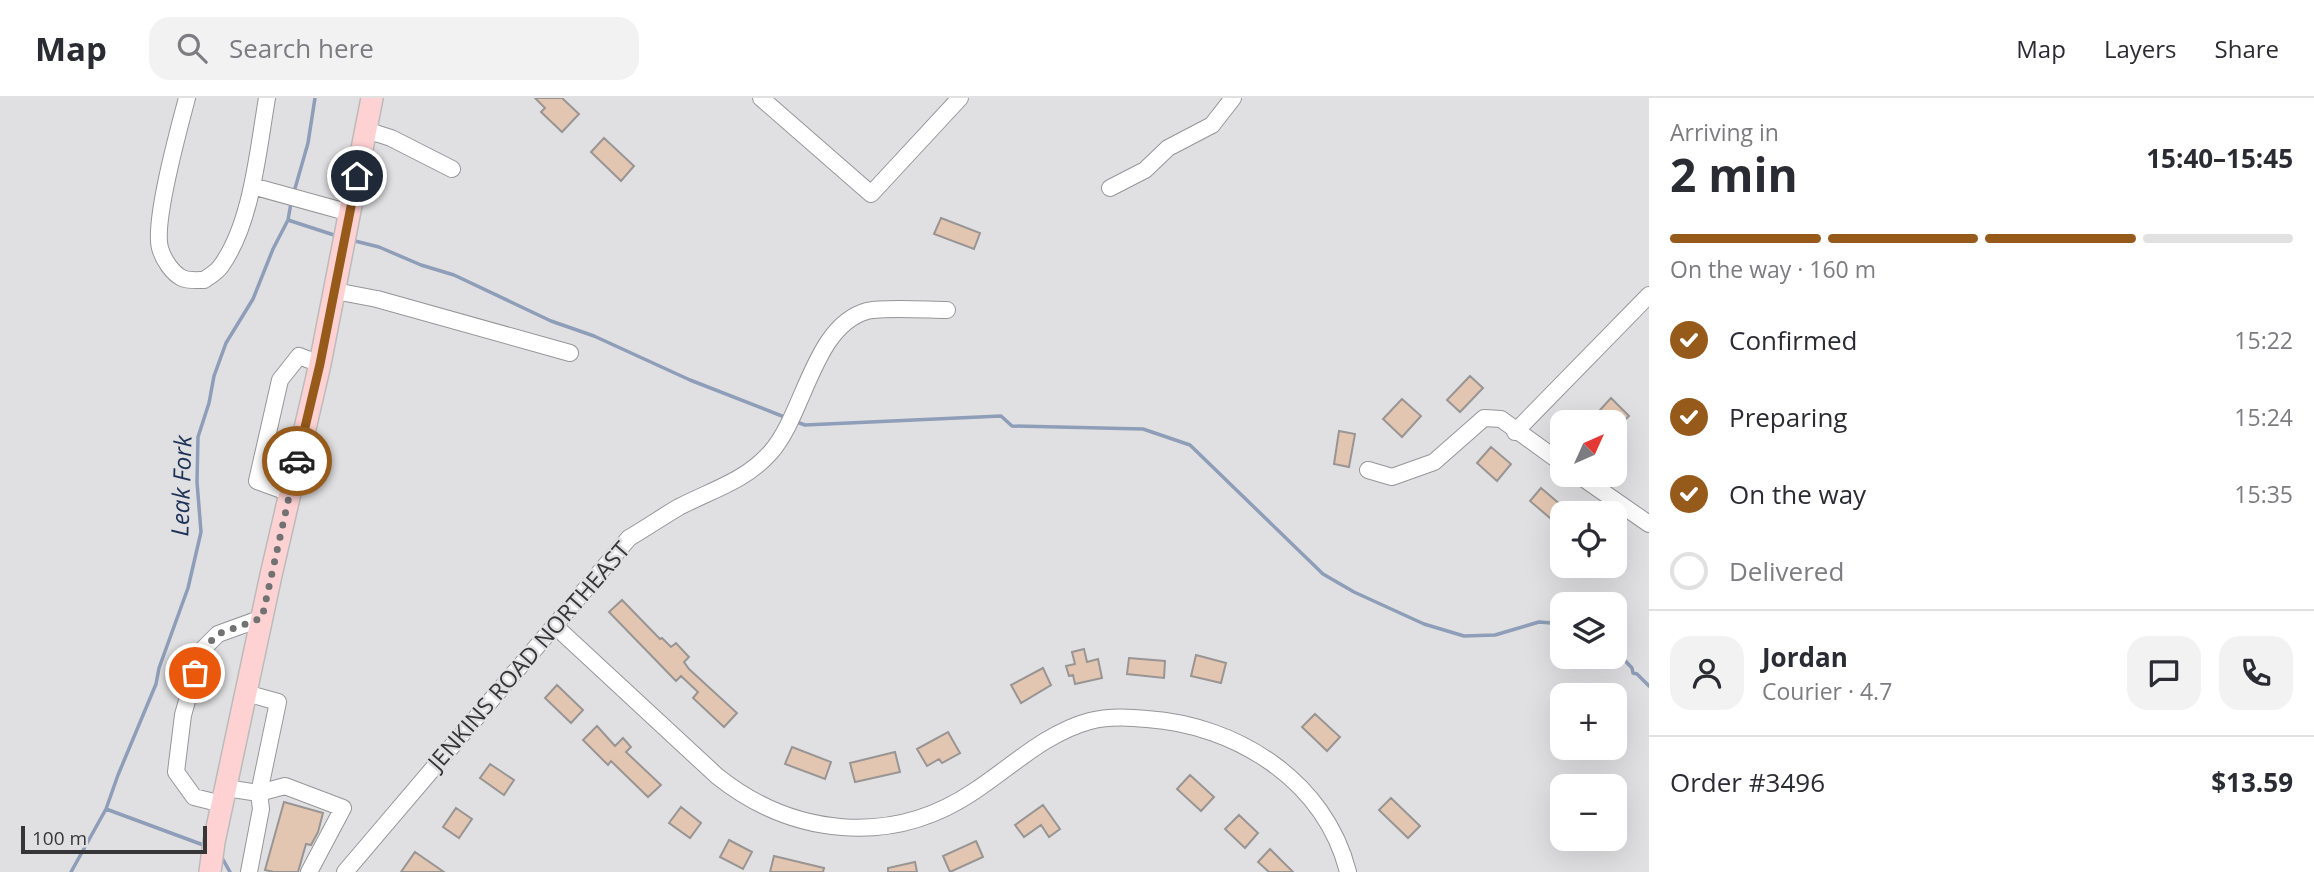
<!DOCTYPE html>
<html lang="en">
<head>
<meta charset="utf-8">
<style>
  :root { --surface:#fff; --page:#f2f2f3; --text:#2b2b33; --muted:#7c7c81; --line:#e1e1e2; --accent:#965a1b }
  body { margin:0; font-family:"Open Sans",sans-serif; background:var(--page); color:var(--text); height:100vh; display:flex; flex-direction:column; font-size:26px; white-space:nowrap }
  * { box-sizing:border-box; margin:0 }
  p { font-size:23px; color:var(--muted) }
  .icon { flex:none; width:38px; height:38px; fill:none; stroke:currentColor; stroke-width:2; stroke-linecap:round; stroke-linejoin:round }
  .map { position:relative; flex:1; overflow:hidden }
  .drawer { display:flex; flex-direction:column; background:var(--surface); width:665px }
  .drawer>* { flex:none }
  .needle { width:46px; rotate:45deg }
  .controls { position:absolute; left:1550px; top:312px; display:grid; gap:14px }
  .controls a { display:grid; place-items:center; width:77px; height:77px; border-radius:14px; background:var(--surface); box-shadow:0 7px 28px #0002; font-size:35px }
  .scale { position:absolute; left:21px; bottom:18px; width:186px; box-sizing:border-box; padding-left:7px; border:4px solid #363637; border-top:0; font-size:19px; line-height:24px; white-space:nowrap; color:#363637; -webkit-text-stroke:5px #e0e0e2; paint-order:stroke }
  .pin { position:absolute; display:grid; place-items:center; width:60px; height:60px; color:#fff; margin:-30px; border:4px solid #fff; border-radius:50%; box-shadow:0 2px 7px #0007 }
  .courier { position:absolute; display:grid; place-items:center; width:70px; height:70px; margin:-35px; border:5px solid #965a1b; border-radius:50%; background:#fff; color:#222; box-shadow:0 2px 9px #0007 }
  .overview em { font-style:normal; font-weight:700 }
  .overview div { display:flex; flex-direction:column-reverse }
  .overview { display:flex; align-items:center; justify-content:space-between; height:119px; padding:0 21px }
  h1 { font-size:46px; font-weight:700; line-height:52px }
  .bar { display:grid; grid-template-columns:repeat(4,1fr); gap:10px 7px; align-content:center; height:84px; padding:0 21px }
  .bar i { height:9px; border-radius:5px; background:var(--line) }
  .bar .selected { background:var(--accent) }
  .bar p { grid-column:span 4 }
  .line { display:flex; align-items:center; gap:18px; padding:0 21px; border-top:2px solid var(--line) }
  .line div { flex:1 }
  .round { display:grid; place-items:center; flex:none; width:74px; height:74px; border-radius:21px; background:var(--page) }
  ol { padding:0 21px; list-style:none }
  li { display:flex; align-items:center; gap:21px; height:77px }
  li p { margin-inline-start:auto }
  li .icon { padding:7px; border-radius:50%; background:var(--accent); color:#fff; stroke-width:4 }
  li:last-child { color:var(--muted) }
  li i { width:38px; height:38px; border:4px solid var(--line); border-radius:50% }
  header { display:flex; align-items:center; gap:42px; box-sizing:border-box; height:98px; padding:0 35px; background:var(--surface); border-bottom:2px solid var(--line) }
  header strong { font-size:33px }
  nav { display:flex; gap:38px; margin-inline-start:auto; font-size:24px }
  .search { width:490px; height:63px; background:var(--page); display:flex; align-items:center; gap:18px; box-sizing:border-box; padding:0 24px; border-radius:21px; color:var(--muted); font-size:26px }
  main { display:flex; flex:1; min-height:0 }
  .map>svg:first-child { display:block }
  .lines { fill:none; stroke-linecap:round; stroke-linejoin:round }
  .stream { stroke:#8e9db8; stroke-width:3.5 }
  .building { fill:#e3c6b1; stroke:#989594; stroke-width:2 }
  .minor-casing { stroke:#969698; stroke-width:18 }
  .major-casing { stroke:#bbb; stroke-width:24 }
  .minor { stroke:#fff; stroke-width:16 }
  .major { stroke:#fed2d3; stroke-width:21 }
  .done { stroke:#727273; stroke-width:7; stroke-dasharray:0 12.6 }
  .route { stroke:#965a1b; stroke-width:9 }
  .labels { text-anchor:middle; stroke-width:5; stroke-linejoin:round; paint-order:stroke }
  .street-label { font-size:23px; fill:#363637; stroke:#e0e0e2 }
  .water-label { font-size:24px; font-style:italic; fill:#1d3157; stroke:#e0e0e2 }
</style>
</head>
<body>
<header>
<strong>Map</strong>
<div class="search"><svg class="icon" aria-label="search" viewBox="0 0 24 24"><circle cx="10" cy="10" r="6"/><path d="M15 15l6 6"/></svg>Search here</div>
<nav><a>Map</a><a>Layers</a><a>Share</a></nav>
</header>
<main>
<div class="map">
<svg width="1649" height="774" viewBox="0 0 1649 774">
  <rect width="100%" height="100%" fill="#e0e0e2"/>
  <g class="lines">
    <path class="stream" d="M294,94L308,45L315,0
      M288,122L337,138
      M351,142L379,149L421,167L454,177L551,223L594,238L690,282L787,320
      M794,323L805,327L1001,318L1012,328L1143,331L1190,347L1323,476L1354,494L1424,526L1464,538L1495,537L1539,524L1563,526
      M1615,552L1632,570L1633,575L1637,576L1649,588
      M106,711L206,748
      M221,758L230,774
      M71,774L106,711L118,677L156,586L159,570L188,490L201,434L197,384L198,339L209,305L214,278L226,245L253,201L273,151L288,122L291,105"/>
  </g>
  <path class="building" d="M535,0H562L579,16L562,34L541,14L545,10Z
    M604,40L634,68L621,83L591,54Z
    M941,120L980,135L974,151L934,136Z
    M1470,278L1483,290L1460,314L1447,302Z
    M1611,300L1629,318L1615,332V324H1589Z
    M1402,301L1421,318L1402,339L1383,321Z
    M1339,333L1355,336L1349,369L1334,366Z
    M1491,349L1511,366L1497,383L1477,365Z
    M1541,390L1561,407L1550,420L1530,403Z
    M622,502L660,541L662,540L671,549L676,545L689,559L684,564L689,571L737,615L724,629L693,600L698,594L681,578L676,583L609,514Z
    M1084,551L1087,564L1098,561L1102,580L1075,586L1073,577L1069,578L1066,568L1075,566L1072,554Z
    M1196,557L1226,565L1221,585L1191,578Z
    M1129,560L1165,563L1164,580L1127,576Z
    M1043,570L1051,587L1021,605L1011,587Z
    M557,587L583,612L571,625L545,600Z
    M1315,616L1340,639L1327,653L1302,629Z
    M597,628L615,648L623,640L631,649L626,654L661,687L648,699L611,663L608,667L583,642Z
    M948,634L960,655L942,665L939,661L927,668L917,651Z
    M792,649L831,664L825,681L785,666Z
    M895,654L900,674L855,684L850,665Z
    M490,666L514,682L504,697L480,680Z
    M1190,677L1214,699L1201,713L1177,691Z
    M1391,700L1420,728L1408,740L1379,712Z
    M284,704L323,715L318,734L311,747L306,746L298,774H274L265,772Z
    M1043,707L1060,731L1049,739L1041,727L1024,739L1015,727Z
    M681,709L701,725L690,740L669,725Z
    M456,710L472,721L459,740L443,729Z
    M1239,717L1258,735L1245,750L1225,731Z
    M729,742L752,754L743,771L720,759Z
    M976,743L983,759L950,774L943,758Z
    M1270,751L1293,774H1269L1258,764Z
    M415,754L444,774H401Z
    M774,758L824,770L823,774H770Z
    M915,764L917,774H888V770Z"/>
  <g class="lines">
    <defs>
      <path id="minor" d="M187,0C179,30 153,124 160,150C163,161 172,175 182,180C188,183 198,182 204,182C210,178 217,174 221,168C252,125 258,52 267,0
        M761,0L871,96L960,0
        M366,32L391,40L452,71
        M252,88L350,115
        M1110,90L1145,72L1168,50L1212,27L1233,0
        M335,193L377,201L570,255
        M1515,334L1649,197
        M1368,372L1392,379L1434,364L1484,320L1501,321L1563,366
        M1577,376L1649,426
        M290,395L257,383L280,282L299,258L320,266
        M554,527L717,678C792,738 891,749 973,694C1010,670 1045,635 1090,623C1108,618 1129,619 1147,621C1237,627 1325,683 1348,774
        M246,595L278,604L259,695L261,711L249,774
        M226,690L259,695L285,688L343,710L309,774
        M222,706L194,699L176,674L183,617L201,553L218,536L262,520
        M345,774L629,440C646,430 662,419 679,409C712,392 745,383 770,355C805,316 813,228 867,213C884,209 929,212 947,212"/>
      <path id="major" d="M210,774L214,744L271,477L320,266L372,0"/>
    </defs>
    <use href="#minor" class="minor-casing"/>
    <use href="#major" class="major-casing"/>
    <use href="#minor" class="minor"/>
    <use href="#major" class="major"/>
  </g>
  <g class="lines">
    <path class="done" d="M195,575L201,553L218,536L262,520L297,363"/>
    <path class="route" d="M297,363L320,266L357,78"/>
  </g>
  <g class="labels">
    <g class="street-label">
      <text transform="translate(529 558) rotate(-49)" y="8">JENKINS ROAD NORTHEAST</text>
    </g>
    <g class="water-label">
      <text transform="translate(182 388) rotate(-88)" y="8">Leak Fork</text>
    </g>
  </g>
</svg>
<div class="controls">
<a><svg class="needle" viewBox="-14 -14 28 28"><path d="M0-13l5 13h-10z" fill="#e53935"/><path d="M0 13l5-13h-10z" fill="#7c7c81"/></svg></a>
<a><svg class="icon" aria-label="locate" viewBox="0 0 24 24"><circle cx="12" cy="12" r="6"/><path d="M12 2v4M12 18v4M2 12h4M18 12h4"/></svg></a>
<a><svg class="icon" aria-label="layers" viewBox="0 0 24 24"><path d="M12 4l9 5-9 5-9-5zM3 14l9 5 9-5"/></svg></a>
<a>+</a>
<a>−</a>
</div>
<div class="scale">100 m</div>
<div class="pin" style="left:195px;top:575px;background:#ea580c"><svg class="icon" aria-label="bag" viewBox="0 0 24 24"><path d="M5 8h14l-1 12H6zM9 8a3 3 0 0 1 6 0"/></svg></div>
<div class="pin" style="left:357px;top:78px;background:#1f2937"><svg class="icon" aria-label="home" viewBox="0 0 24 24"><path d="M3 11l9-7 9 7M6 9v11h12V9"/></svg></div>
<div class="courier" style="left:297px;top:363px"><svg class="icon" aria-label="car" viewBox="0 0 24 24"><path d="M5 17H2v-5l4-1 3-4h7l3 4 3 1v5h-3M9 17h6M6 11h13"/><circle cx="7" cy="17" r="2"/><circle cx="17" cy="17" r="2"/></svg></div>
</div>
<section class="drawer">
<div class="overview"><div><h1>2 min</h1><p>Arriving in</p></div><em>15:40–15:45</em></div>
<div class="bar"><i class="selected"></i><i class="selected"></i><i class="selected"></i><i></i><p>On the way · 160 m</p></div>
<ol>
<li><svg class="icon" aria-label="check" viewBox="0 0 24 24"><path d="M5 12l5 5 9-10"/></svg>Confirmed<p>15:22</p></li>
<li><svg class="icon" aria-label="check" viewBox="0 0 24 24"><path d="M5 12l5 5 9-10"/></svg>Preparing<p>15:24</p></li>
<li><svg class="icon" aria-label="check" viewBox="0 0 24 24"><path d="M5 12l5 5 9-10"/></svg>On the way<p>15:35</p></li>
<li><i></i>Delivered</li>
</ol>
<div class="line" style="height:126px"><a class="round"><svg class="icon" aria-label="person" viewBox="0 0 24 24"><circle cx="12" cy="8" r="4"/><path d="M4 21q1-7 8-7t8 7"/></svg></a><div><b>Jordan</b><p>Courier · 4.7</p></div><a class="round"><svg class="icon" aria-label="chat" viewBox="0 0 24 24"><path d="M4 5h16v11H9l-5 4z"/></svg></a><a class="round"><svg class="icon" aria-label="phone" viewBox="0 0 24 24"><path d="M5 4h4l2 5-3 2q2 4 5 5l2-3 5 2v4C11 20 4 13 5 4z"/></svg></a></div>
<div class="line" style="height:91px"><div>Order #3496</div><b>$13.59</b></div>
</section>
</main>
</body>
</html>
